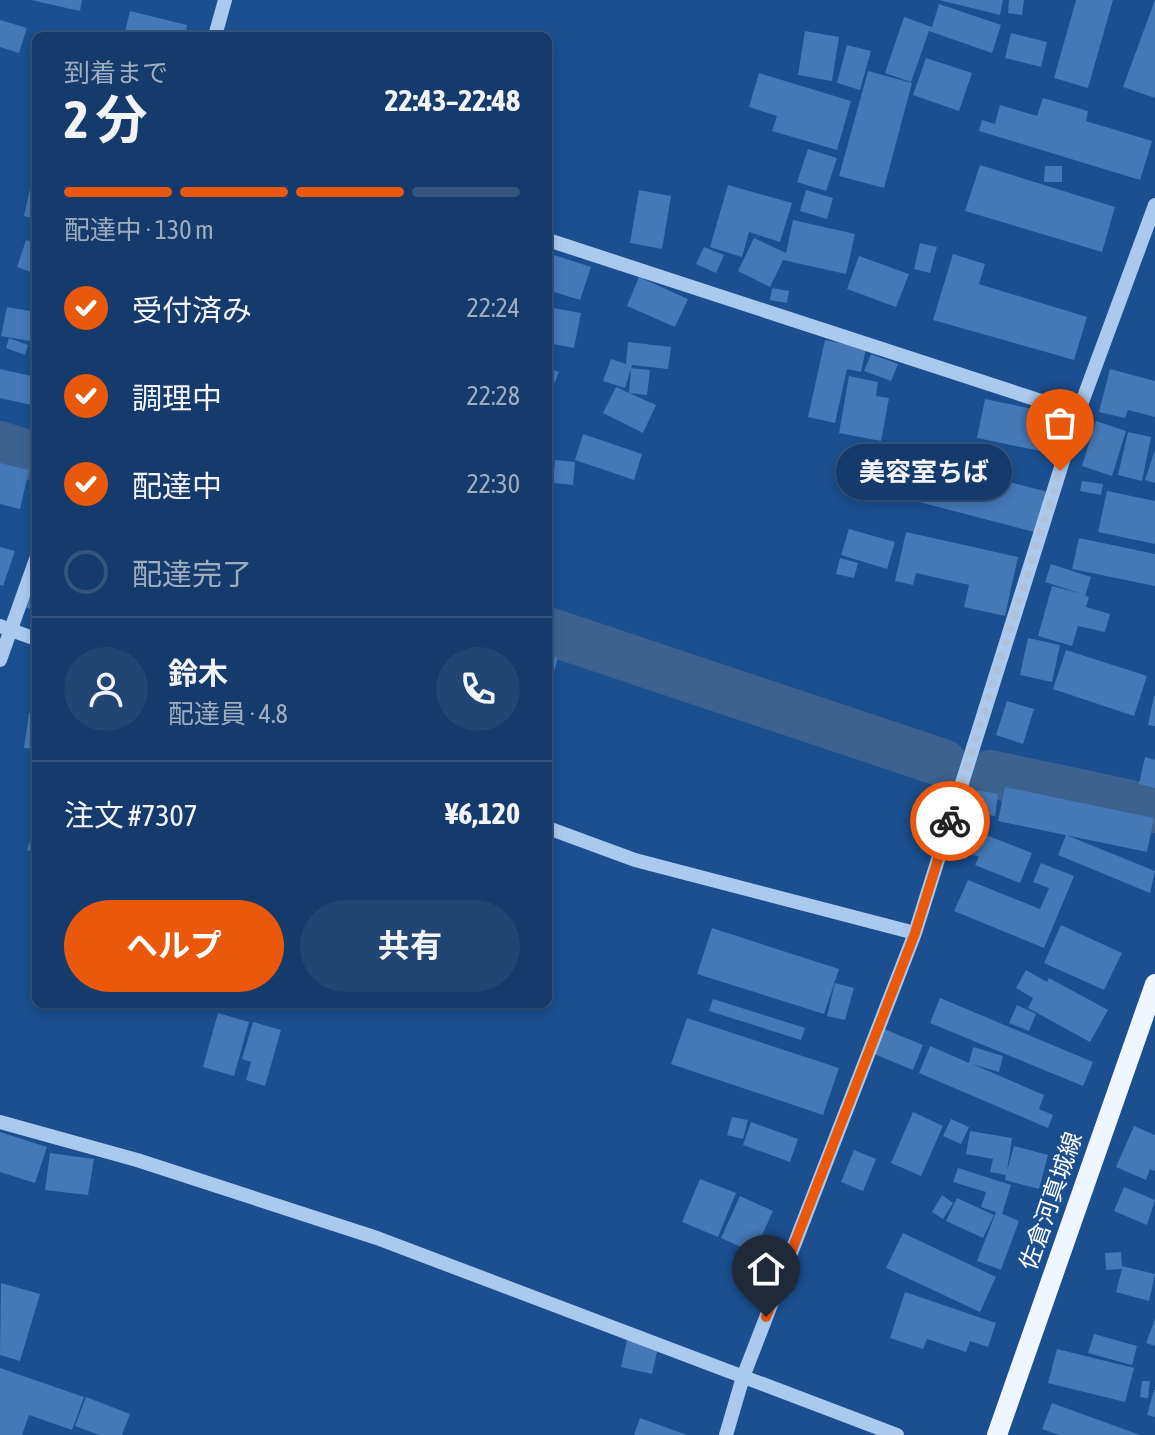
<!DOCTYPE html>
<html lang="ja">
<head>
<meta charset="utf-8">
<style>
  :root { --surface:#143b6b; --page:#214673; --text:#f1f3f6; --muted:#9dadc1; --line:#33557e; --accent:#ea580c }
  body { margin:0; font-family:"Asap Condensed","Noto Sans JP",sans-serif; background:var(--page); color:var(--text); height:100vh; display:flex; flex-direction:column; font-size:30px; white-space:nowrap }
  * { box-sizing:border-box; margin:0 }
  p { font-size:26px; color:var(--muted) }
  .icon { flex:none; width:44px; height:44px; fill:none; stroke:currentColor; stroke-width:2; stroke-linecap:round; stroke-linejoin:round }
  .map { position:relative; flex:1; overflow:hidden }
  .side { position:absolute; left:32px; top:32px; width:520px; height:976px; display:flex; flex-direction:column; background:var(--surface); border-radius:12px; box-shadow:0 4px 12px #0003,0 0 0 2px var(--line) }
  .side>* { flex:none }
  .pin { position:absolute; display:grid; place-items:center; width:68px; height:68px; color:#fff; margin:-82px -34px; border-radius:50% 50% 50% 0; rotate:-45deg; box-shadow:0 0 8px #0007 }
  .pin .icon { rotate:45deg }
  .courier { position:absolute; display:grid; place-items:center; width:80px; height:80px; margin:-40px; border:6px solid #ea580c; border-radius:50%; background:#fff; color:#222; box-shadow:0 2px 10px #0007 }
  .bubble { position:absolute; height:56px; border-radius:28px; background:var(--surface); box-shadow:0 4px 12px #0003,0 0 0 2px var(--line); font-size:26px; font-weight:700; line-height:56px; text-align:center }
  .summary em { font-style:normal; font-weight:700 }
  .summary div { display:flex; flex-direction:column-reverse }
  .summary { display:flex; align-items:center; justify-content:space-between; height:136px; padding:0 32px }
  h1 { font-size:52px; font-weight:700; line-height:60px }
  .bar { display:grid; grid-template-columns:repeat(4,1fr); gap:12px 8px; align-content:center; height:96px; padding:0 32px }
  .bar i { height:10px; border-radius:6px; background:var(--line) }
  .bar .current { background:var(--accent) }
  .bar p { grid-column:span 4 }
  .line { display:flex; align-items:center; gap:20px; padding:0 32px; border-top:2px solid var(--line) }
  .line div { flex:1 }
  .round { display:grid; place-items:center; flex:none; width:84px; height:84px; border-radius:42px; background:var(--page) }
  ol { padding:0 32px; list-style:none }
  li { display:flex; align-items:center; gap:24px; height:88px }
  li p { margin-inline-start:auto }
  li .icon { padding:8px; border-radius:50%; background:var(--accent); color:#fff; stroke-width:4 }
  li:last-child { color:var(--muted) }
  li i { width:44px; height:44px; border:4px solid var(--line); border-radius:50% }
  .action { display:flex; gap:16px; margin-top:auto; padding:16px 32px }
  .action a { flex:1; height:92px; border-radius:48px; background:var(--accent); color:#fff; font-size:32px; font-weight:700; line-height:92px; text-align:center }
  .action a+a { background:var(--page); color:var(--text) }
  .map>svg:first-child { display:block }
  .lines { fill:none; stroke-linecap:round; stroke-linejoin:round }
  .river { stroke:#3c6290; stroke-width:48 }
  .building { fill:#4478b7 }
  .minor { stroke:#a9c9ee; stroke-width:14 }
  .major { stroke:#f0f6ff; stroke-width:20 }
  .done { stroke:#afc1d8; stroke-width:8; stroke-dasharray:0 14.4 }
  .route { stroke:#ea580c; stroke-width:10 }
  .labels { text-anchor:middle; stroke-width:6; stroke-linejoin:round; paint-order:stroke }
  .street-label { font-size:24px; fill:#fff; stroke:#1b4f8f }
</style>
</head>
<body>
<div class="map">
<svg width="1155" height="1435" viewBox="0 0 1155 1435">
  <rect width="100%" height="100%" fill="#1b4f8f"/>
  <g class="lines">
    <path class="river" d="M0,445L36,457
      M548,631L943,763
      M990,774L1155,809"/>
  </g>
  <path class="building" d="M31,0H82L80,11Z
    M939,0H1003L1000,15Z
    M1009,0H1024L1022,15L1008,13Z
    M1076,0H1113L1088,88L1054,78Z
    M1155,0V98L1123,87Z
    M939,4L1001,25L992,53L929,31L911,82L885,73L904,17L932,27Z
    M130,11L187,25L185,36H124Z
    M0,20L27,28L19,53L0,47Z
    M805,31L839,37L832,81L798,75Z
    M1011,33L1047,42L1041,67L1005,58Z
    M847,45L871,51L860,90L837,83Z
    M926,58L972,73L959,111L913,95Z
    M868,71L912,83L884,188L839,176Z
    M759,73L851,101L837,150L772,131L777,116L749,107Z
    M1043,98L1088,111L1086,121L1152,141L1140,180L979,131L982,120L995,124L1000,105L1037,116Z
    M808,149L837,158L826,191L797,182Z
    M980,165L1115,207L1102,252L965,211Z
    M1045,166H1062V182H1044Z
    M728,185L792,203L780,242L749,232L742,257L710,247Z
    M30,189L36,191V219L24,216Z
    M639,190L671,196L662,249L630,243Z
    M806,190L833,198L827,219L800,211Z
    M793,220L855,234L846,274L783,260L770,287L738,271L754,238L786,253Z
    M26,240L36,243V274L17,267Z
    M920,243L937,247L930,273L914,269Z
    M704,247L724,255L716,273L696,264Z
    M548,253L591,267L580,300L548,290Z
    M953,254L985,264L979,284L1087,317L1074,360L933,320Z
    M859,256L909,274L896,307L847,289Z
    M639,277L688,299L675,327L627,306Z
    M772,288L789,291L787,303L770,300Z
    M7,307L36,312V342L1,336Z
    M548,307L581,313L574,348L548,343Z
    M9,338L28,345L25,355L6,348Z
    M825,340L866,348L861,372L847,369L835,423L808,417Z
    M628,342L671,347L668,369L632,365L625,388L603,381L611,359L626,364Z
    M871,354L898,364L891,381L864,371Z
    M548,368L559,372L548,399Z
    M631,368L650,370L647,395L629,393L656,405L643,433L603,413L616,387L629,393Z
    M0,369L36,377V406L0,398Z
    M1110,369L1155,381V417L1128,410L1125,418L1099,412Z
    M849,376L878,382L876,396L889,398L881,441L839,433Z
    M985,399L1053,413L1045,452L977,438Z
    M1096,421L1126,431L1112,476L1082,466Z
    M1128,432L1151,437L1142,481L1118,475Z
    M583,434L642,454L634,480L575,460Z
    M1155,450V483L1145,480Z
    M907,456L1052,493L1042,534L896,496Z
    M555,460L575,462L573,485L553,483Z
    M0,463L29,470L20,509L0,504Z
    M1082,481L1103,484L1101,495L1080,491Z
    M1107,491L1155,501V544L1098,532Z
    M849,529L895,542L887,569L841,555Z
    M906,532L1018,557L1005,616L964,607L969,585L916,573L913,585L895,581Z
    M1079,538L1155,554V586L1072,569Z
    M0,547L15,551L3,586L0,585Z
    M840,558L858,563L854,578L836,574Z
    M1051,564L1091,577L1085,596L1089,597L1086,607L1110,614L1105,632L1078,626L1072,646L1038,636L1052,586L1082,594L1045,582Z
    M36,574V611L25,607Z
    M1028,638L1060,645L1052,682L1020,675Z
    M1066,650L1147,676L1134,716L1053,689Z
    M548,655L558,658L549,688L548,687Z
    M1154,696H1155V726L1148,725Z
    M1007,701L1034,709L1023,744L996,735Z
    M29,713L36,714V749L24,748Z
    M1145,757L1155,760V788L1139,784Z
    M1005,787L1154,818L1147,852L998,821Z
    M977,790L998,794L995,816L973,813Z
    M36,823V853L27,850Z
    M963,826L1032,853L1020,883L975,865L979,857L955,848Z
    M1066,835L1155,871L1150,893L1058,855Z
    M1041,863L1074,876L1044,948L954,911L968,880L1040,909L1049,888L1033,882Z
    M1061,925L1122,953L1104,990L1044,963Z
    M712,928L839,969L824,1014L697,974Z
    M1026,970L1047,982L1049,978L1108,1010L1090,1042L1028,1008L1033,998L1016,988Z
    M835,983L854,988L845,1020L827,1016Z
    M940,998L1093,1062L1083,1086L930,1023Z
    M713,999L805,1028L801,1040L709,1011Z
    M1017,1005L1036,1014L1029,1031L1009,1023Z
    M218,1013L249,1022L234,1076L203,1067Z
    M687,1018L839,1068L823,1115L671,1064Z
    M253,1022L281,1030L265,1086L246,1080L251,1062L242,1059Z
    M884,1029L923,1045L913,1070L874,1054Z
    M930,1046L969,1063L973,1047L1003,1056L999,1072L972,1064L1044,1095L1039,1109L1053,1115L1048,1128L919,1073Z
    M913,1112L943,1126L921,1176L891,1163Z
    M732,1117L748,1120L743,1139L727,1135Z
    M951,1119L969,1127L961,1144L943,1136Z
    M751,1122L798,1139L790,1162L743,1145Z
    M1134,1126L1155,1135V1171L1150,1169L1146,1180L1116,1167Z
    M970,1131L1012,1138L1007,1171L1014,1146L1048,1155L1039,1189L1005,1180L1006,1175L990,1172L993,1159L966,1154Z
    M0,1132L47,1147L35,1183L0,1172Z
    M854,1150L876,1159L863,1191L841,1182Z
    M50,1153L94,1159L88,1195L45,1190Z
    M958,1168L1011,1185L1002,1214L1019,1221L1001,1270L977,1261L996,1212L981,1207L986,1192L953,1182Z
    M700,1179L736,1193L718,1237L682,1222Z
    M1124,1187L1155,1200L1147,1225L1114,1211Z
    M942,1195L953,1203L943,1219L932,1212Z
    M740,1196L773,1211L754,1253L721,1238Z
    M957,1198L994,1215L983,1238L946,1221Z
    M903,1233L996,1277L980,1312L886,1268Z
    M1121,1252L1122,1266L1155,1274L1149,1301L1116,1292L1122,1269L1106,1270L1105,1253Z
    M1,1283L40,1294L20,1361L0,1355Z
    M905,1292L996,1323L988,1347L970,1341L966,1352L927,1339L923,1349L890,1338Z
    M1155,1319V1346L1146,1343Z
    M1094,1334L1137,1346L1132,1365L1088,1353Z
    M627,1340L658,1347L652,1374L621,1367Z
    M1057,1349L1134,1368L1125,1402L1048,1383Z
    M0,1368L84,1397L72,1430L29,1415L22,1435H0Z
    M1142,1381H1150L1148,1398L1140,1397Z
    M1154,1390H1155V1417L1147,1415Z
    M86,1397L130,1414L122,1435H99L75,1426Z
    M1052,1403L1140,1435H1059L1042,1429Z
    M640,1418L687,1435H634Z"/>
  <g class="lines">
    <path class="minor" d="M215,36L225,0
      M548,240L1078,413
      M0,626L36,639
      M0,660L36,559
      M548,828L635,860L915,933
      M0,1122L137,1160L377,1238L897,1435
      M726,1435L743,1377L915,933L1078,413L1155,205"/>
    <path class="major" d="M997,1435L1155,984"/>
  </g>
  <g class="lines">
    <path class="done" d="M950,821L1060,471"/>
    <path class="route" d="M766,1317L915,933L950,821"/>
  </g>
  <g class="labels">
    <g class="street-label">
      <text transform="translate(1051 1201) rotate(-71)" y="8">佐倉河真城線</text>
    </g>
  </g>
</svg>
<div class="pin" style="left:1060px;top:471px;background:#ea580c"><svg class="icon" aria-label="bag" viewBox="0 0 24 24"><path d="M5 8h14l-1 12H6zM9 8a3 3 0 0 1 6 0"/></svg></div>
<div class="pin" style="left:766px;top:1317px;background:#1f2937"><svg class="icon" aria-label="home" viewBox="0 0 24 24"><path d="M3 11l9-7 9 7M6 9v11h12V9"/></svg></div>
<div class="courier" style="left:950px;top:821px"><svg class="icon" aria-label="bike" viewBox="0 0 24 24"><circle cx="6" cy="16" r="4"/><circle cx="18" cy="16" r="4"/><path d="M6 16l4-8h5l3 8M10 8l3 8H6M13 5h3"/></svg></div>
<div class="bubble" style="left:836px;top:444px;width:176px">美容室ちば</div>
<section class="side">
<div class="summary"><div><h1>2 分</h1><p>到着まで</p></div><em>22:43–22:48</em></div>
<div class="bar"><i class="current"></i><i class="current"></i><i class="current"></i><i></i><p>配達中 · 130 m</p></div>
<ol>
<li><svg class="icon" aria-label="check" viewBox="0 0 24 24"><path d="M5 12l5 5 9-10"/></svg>受付済み<p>22:24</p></li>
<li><svg class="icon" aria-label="check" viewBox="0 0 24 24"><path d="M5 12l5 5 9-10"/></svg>調理中<p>22:28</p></li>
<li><svg class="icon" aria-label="check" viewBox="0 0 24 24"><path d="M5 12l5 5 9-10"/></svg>配達中<p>22:30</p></li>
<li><i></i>配達完了</li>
</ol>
<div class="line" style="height:144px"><a class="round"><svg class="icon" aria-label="person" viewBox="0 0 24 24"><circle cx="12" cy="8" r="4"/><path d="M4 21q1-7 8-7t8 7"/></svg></a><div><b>鈴木</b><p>配達員 · 4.8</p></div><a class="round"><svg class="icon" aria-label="phone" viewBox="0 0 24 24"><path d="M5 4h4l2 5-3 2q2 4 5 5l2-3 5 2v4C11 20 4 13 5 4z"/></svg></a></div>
<div class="line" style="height:104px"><div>注文 #7307</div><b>¥6,120</b></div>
<div class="action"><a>ヘルプ</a><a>共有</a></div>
</section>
</div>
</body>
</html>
